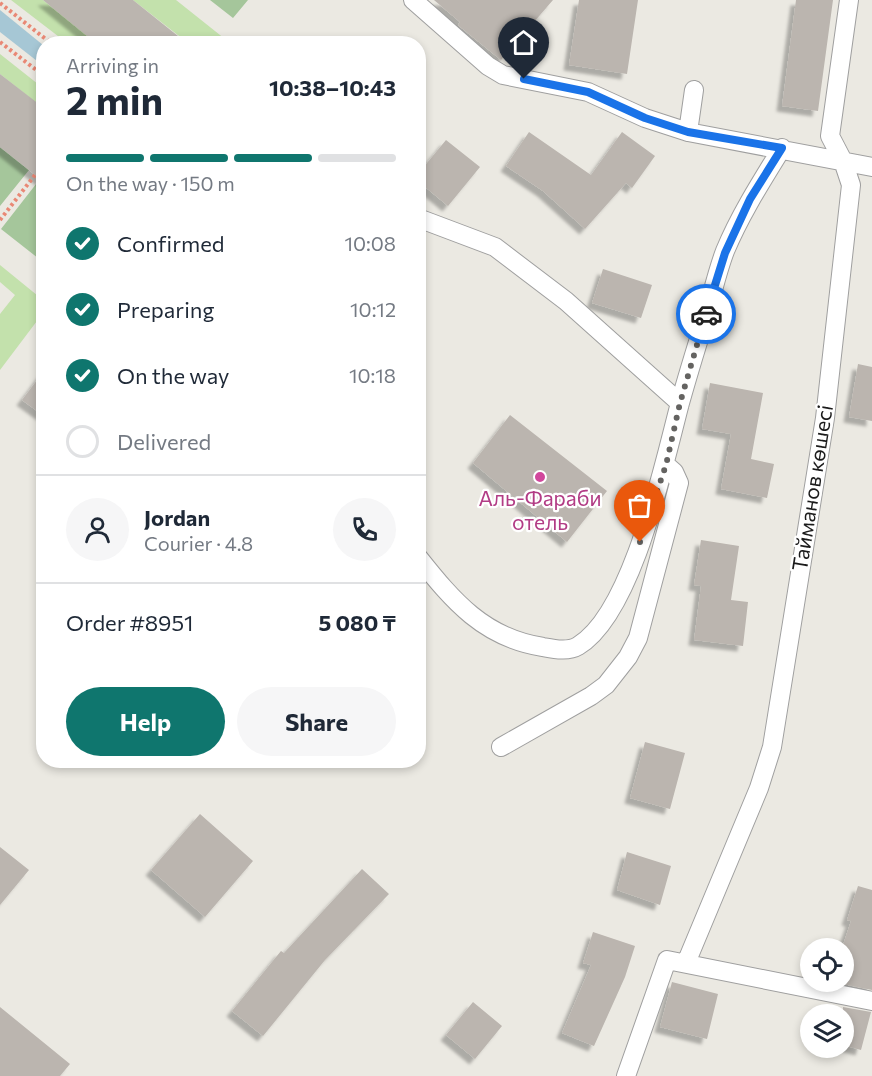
<!DOCTYPE html>
<html lang="en">
<head>
<meta charset="utf-8">
<style>
  :root { --surface:#fff; --page:#f6f6f7; --text:#1f2937; --muted:#747a83; --line:#e0e1e3; --accent:#0f766e }
  body { margin:0; font-family:Commissioner,sans-serif; background:var(--page); color:var(--text); height:100vh; display:flex; flex-direction:column; font-size:22px; white-space:nowrap }
  * { box-sizing:border-box; margin:0 }
  p { font-size:20px; color:var(--muted) }
  .icon { flex:none; width:33px; height:33px; fill:none; stroke:currentColor; stroke-width:2; stroke-linecap:round; stroke-linejoin:round }
  .map { position:relative; flex:1; overflow:hidden }
  .details { position:absolute; left:36px; top:36px; width:390px; height:732px; display:flex; flex-direction:column; background:var(--surface); border-radius:24px; box-shadow:0 3px 9px #0003 }
  .details>* { flex:none }
  .controls { position:absolute; left:800px; top:938px; display:grid; gap:12px }
  .controls a { display:grid; place-items:center; width:54px; height:54px; border-radius:50%; background:var(--surface); box-shadow:0 3px 9px #0003; font-size:30px }
  .pin { position:absolute; display:grid; place-items:center; width:51px; height:51px; color:#fff; margin:-62px -26px; border-radius:50% 50% 50% 0; rotate:-45deg; box-shadow:0 0 6px #0007 }
  .pin .icon { rotate:45deg }
  .courier { position:absolute; display:grid; place-items:center; width:60px; height:60px; margin:-30px; border:4px solid #1a73e8; border-radius:50%; background:#fff; color:#222; box-shadow:0 2px 8px #0007 }
  .headline em { font-style:normal; font-weight:700 }
  .headline div { display:flex; flex-direction:column-reverse }
  .headline { display:flex; align-items:center; justify-content:space-between; height:102px; padding:0 30px }
  h1 { font-size:39px; font-weight:700; line-height:45px }
  .bar { display:grid; grid-template-columns:repeat(4,1fr); gap:9px 6px; align-content:center; height:72px; padding:0 30px }
  .bar i { height:8px; border-radius:4px; background:var(--line) }
  .bar .selected { background:var(--accent) }
  .bar p { grid-column:span 4 }
  .line { display:flex; align-items:center; gap:15px; padding:0 30px; border-top:2px solid var(--line) }
  .line div { flex:1 }
  .round { display:grid; place-items:center; flex:none; width:63px; height:63px; border-radius:32px; background:var(--page) }
  ol { padding:0 30px; list-style:none }
  li { display:flex; align-items:center; gap:18px; height:66px }
  li p { margin-inline-start:auto }
  li .icon { padding:6px; border-radius:50%; background:var(--accent); color:#fff; stroke-width:4 }
  li:last-child { color:var(--muted) }
  li i { width:33px; height:33px; border:3px solid var(--line); border-radius:50% }
  .action { display:flex; gap:12px; margin-top:auto; padding:12px 30px }
  .action a { flex:1; height:69px; border-radius:36px; background:var(--accent); color:#fff; font-size:24px; font-weight:700; line-height:69px; text-align:center }
  .action a+a { background:var(--page); color:var(--text) }
  .map>svg:first-child { display:block }
  .grass { fill:#c3e1ac }
  .forest { fill:#a5c69b }
  .water { fill:#a6c7d5 }
  .building { fill:#bbb5af; filter:url(#shadow) }
  .lines { fill:none; stroke-linecap:round; stroke-linejoin:round }
  .minor-casing { stroke:#9f9f9f; stroke-width:20 }
  .path { stroke:#e98875; stroke-width:4; stroke-dasharray:3 3; stroke-linecap:butt }
  .minor { stroke:#fff; stroke-width:18 }
  .done { stroke:#646361; stroke-width:6; stroke-dasharray:0 10.8 }
  .route { stroke:#1a73e8; stroke-width:8 }
  .hotel-dot { fill:#d1479c; stroke:#fff; stroke-width:2 }
  .labels { text-anchor:middle; stroke-width:4.5; stroke-linejoin:round; paint-order:stroke }
  .street-label { font-size:21px; fill:#1b1b1b; stroke:#fff }
  .hotel-label { font-size:21px; fill:#b23c85; stroke:#fff }
</style>
</head>
<body>
<div class="map">
<svg width="872" height="1076" viewBox="0 0 872 1076">
  <defs>
    <filter id="shadow"><feDropShadow dx="-5.5" dy="5.5" stdDeviation="1.5" flood-color="#0004"/></filter>
  </defs>
  <rect width="100%" height="100%" fill="#ebe9e2"/>
  <path class="grass" d="M11,0H43L97,43H67Z
    M133,0H176L225,39L222,43H188Z
    M0,54L43,88V108L0,74Z
    M0,265L43,300V313L0,370V314L15,295L0,282Z"/>
  <path class="forest" d="M210,0H248L233,18Z
    M0,147L29,170L0,206Z
    M40,179L43,181V262L1,229Z"/>
  <path class="water" d="M0,10L43,45V53L37,61L0,32Z"/>
  <path class="building" d="M43,0H133L188,44H97Z
    M434,0H553L501,60L458,25L460,22Z
    M579,0H638L627,74L569,65Z
    M796,0H833L818,111L782,106Z
    M0,74L44,108V182L0,147Z
    M529,132L591,175L622,132L655,156L632,188L626,183L585,229L543,191L506,166Z
    M446,140L480,167L448,206L418,181V174Z
    M603,269L652,285L641,318L592,303Z
    M858,364L872,367V421L849,417Z
    M44,371V416L22,400Z
    M710,383L763,393L751,459L774,464L767,498L721,489L731,434L702,429Z
    M510,415L607,491L567,542L473,463Z
    M701,540L739,546L731,600L748,602L743,646L694,640L701,586L694,585Z
    M645,742L685,753L670,809L630,798Z
    M200,814L253,861L205,917L151,870Z
    M0,847L29,870L0,905Z
    M627,852L671,866L660,905L617,890Z
    M362,869L389,894L325,960L263,1036L232,1011L281,951L284,953Z
    M858,886L872,890V990L843,984V945L851,921L847,920Z
    M593,932L635,946L625,977L594,1046L562,1033L591,965L583,963Z
    M672,982L718,994L707,1039L660,1027Z
    M473,1002L502,1026L475,1059L446,1035Z
    M0,1007L70,1064L60,1076H0Z
    M843,1007L871,1012L861,1050L843,1045Z"/>
  <g class="lines">
    <defs>
      <path id="minor" d="M413,0L488,66L503,75L588,92L645,118L688,132L872,167
        M688,132L694,90
        M418,218L495,247L566,301L680,403
        M418,557C453,601 484,638 543,647C554,649 568,652 578,646C633,613 664,463 680,403C688,374 697,345 706,316C712,295 717,272 725,251C740,215 761,182 782,148
        M501,747L591,696L606,685L628,657L638,638L679,483L674,472L666,465
        M686,963L759,788L772,747L825,418L851,185L843,161L830,136L849,0
        M626,1076L667,960L872,1001"/>
    </defs>
    <use href="#minor" class="minor-casing"/>
    <path class="path" d="M0,3L52,44
      M0,42L44,76
      M0,220L35,175"/>
    <use href="#minor" class="minor"/>
  </g>
  <g class="lines">
    <path class="done" d="M640,542L666,465L680,403L706,314"/>
    <path class="route" d="M524,79L588,92L645,118L688,132L782,148L750,199L725,253L706,314"/>
  </g>
  <circle class="hotel-dot" cx="540" cy="477" r="6"/>
  <g class="labels">
    <g class="street-label">
      <text transform="translate(813 488) rotate(-81)" y="7">Тайманов көшесі</text>
    </g>
    <g class="hotel-label">
      <text x="540" y="506">Аль-Фараби<tspan x="540" dy="24">отель</tspan></text>
    </g>
  </g>
</svg>
<div class="controls">
<a><svg class="icon" aria-label="locate" viewBox="0 0 24 24"><circle cx="12" cy="12" r="6"/><path d="M12 2v4M12 18v4M2 12h4M18 12h4"/></svg></a>
<a><svg class="icon" aria-label="layers" viewBox="0 0 24 24"><path d="M12 4l9 5-9 5-9-5zM3 14l9 5 9-5"/></svg></a>
</div>
<div class="pin" style="left:640px;top:542px;background:#ea580c"><svg class="icon" aria-label="bag" viewBox="0 0 24 24"><path d="M5 8h14l-1 12H6zM9 8a3 3 0 0 1 6 0"/></svg></div>
<div class="pin" style="left:524px;top:79px;background:#1f2937"><svg class="icon" aria-label="home" viewBox="0 0 24 24"><path d="M3 11l9-7 9 7M6 9v11h12V9"/></svg></div>
<div class="courier" style="left:706px;top:314px"><svg class="icon" aria-label="car" viewBox="0 0 24 24"><path d="M5 17H2v-5l4-1 3-4h7l3 4 3 1v5h-3M9 17h6M6 11h13"/><circle cx="7" cy="17" r="2"/><circle cx="17" cy="17" r="2"/></svg></div>
<section class="details">
<div class="headline"><div><h1>2 min</h1><p>Arriving in</p></div><em>10:38–10:43</em></div>
<div class="bar"><i class="selected"></i><i class="selected"></i><i class="selected"></i><i></i><p>On the way · 150 m</p></div>
<ol>
<li><svg class="icon" aria-label="check" viewBox="0 0 24 24"><path d="M5 12l5 5 9-10"/></svg>Confirmed<p>10:08</p></li>
<li><svg class="icon" aria-label="check" viewBox="0 0 24 24"><path d="M5 12l5 5 9-10"/></svg>Preparing<p>10:12</p></li>
<li><svg class="icon" aria-label="check" viewBox="0 0 24 24"><path d="M5 12l5 5 9-10"/></svg>On the way<p>10:18</p></li>
<li><i></i>Delivered</li>
</ol>
<div class="line" style="height:108px"><a class="round"><svg class="icon" aria-label="person" viewBox="0 0 24 24"><circle cx="12" cy="8" r="4"/><path d="M4 21q1-7 8-7t8 7"/></svg></a><div><b>Jordan</b><p>Courier · 4.8</p></div><a class="round"><svg class="icon" aria-label="phone" viewBox="0 0 24 24"><path d="M5 4h4l2 5-3 2q2 4 5 5l2-3 5 2v4C11 20 4 13 5 4z"/></svg></a></div>
<div class="line" style="height:78px"><div>Order #8951</div><b>5 080 ₸</b></div>
<div class="action"><a>Help</a><a>Share</a></div>
</section>
</div>
</body>
</html>
